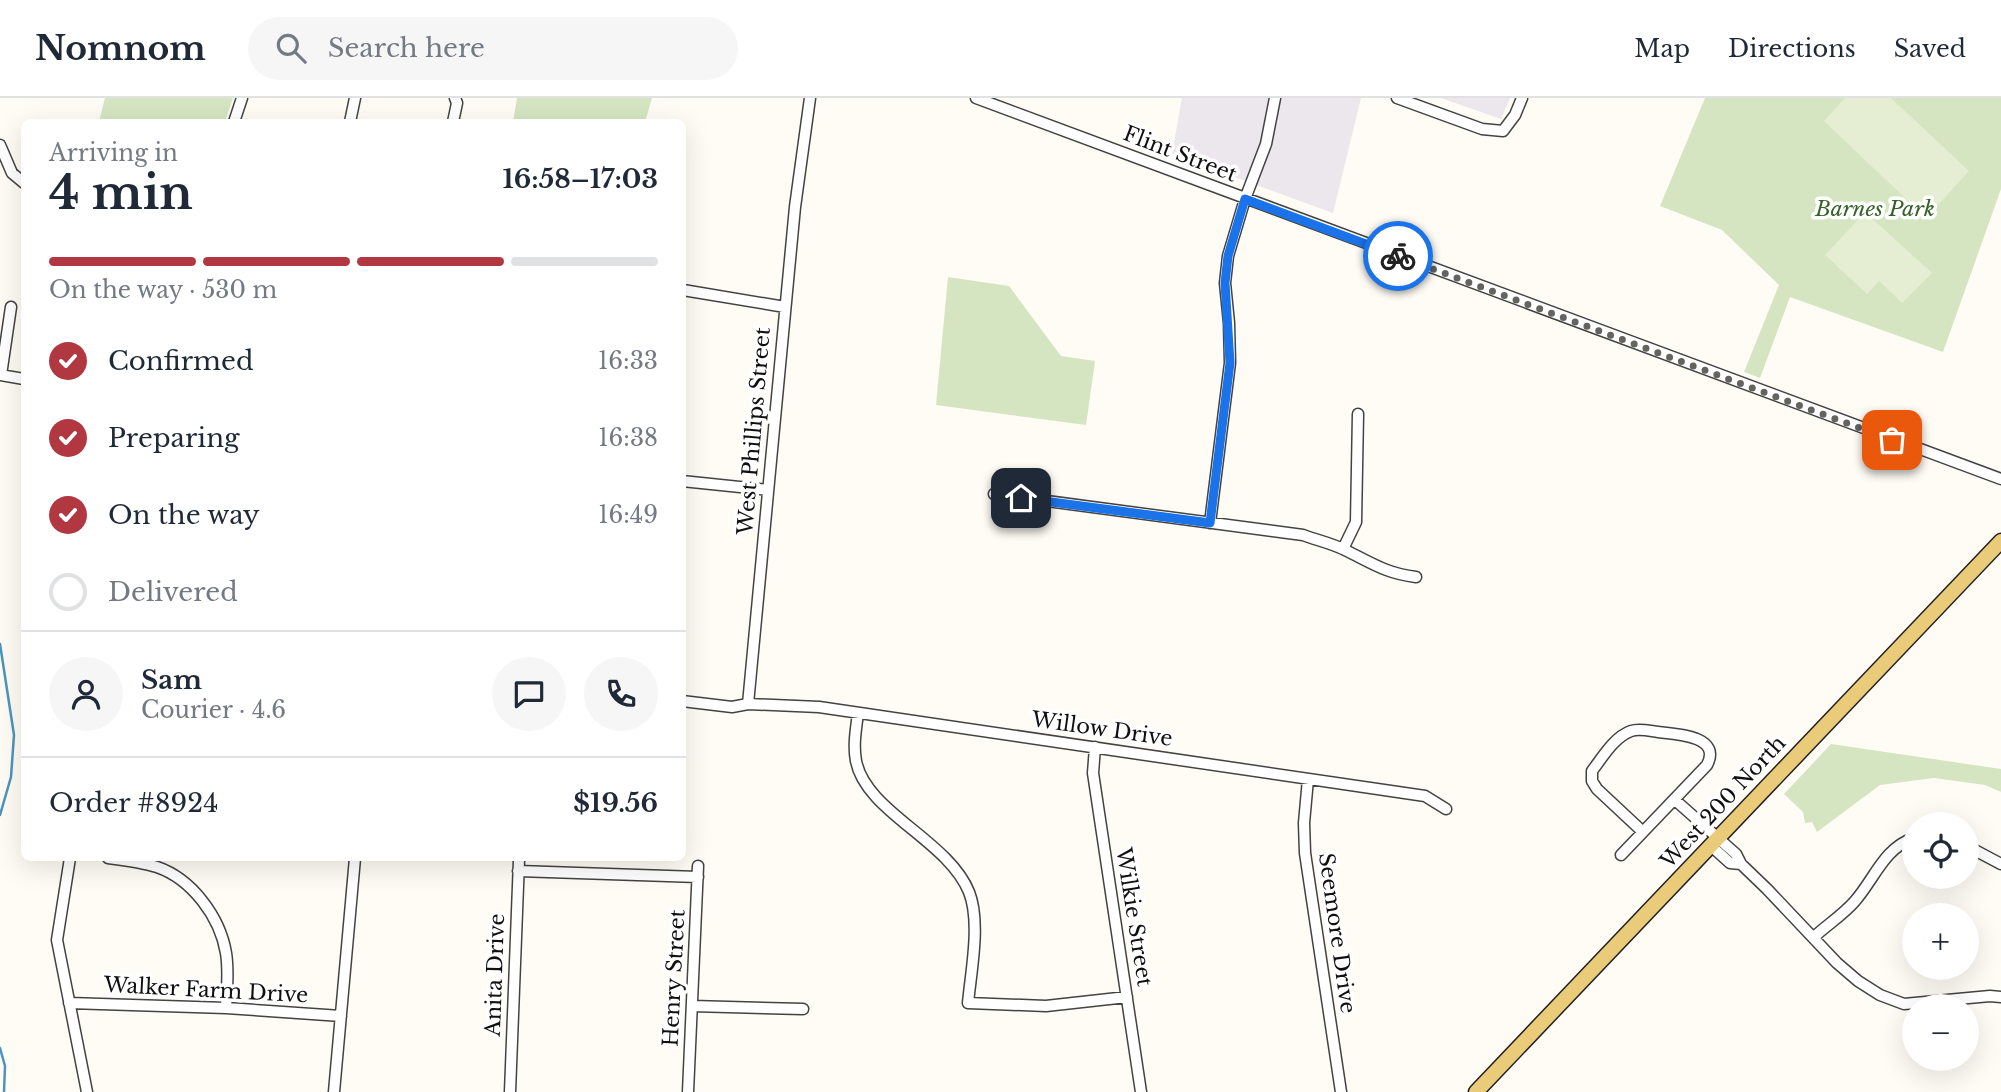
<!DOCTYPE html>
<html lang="en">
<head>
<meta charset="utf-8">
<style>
  :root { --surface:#fff; --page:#f6f6f7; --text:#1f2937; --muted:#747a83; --line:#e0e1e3; --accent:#b13740 }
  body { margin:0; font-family:"Libre Baskerville",serif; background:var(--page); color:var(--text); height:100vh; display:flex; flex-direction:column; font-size:26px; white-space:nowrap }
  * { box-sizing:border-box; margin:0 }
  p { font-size:23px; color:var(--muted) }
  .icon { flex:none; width:38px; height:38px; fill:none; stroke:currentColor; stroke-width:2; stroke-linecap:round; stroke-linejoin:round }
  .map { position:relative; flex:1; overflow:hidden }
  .sheet { position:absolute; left:21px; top:21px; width:665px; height:742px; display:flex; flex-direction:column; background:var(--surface); border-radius:10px; box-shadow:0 7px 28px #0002 }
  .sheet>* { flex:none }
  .fabs { position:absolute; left:1902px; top:714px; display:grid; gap:14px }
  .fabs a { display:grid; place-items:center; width:77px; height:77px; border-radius:50%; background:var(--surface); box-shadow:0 7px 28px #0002; font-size:35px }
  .pin { position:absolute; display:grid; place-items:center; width:60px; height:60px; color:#fff; margin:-30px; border-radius:14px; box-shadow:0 4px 10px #0006 }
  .courier { position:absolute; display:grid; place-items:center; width:70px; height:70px; margin:-35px; border:5px solid #1a73e8; border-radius:50%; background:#fff; color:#222; box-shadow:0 2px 9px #0007 }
  .summary em { font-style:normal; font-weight:800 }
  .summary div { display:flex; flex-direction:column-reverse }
  .summary { display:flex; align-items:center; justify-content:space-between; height:119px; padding:0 28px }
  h1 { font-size:46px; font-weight:800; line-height:52px }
  .bar { display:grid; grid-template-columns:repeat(4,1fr); gap:10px 7px; align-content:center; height:84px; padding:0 28px }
  .bar i { height:9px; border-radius:5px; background:var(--line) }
  .bar .selected { background:var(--accent) }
  .bar p { grid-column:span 4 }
  .line { display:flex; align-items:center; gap:18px; padding:0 28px; border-top:2px solid var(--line) }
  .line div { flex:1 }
  .round { display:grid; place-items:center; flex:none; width:74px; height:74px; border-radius:37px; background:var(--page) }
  ol { padding:0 28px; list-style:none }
  li { display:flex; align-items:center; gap:21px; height:77px }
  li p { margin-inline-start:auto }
  li .icon { padding:7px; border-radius:50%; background:var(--accent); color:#fff; stroke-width:4 }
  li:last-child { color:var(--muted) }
  li i { width:38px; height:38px; border:4px solid var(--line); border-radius:50% }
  header { display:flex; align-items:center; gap:42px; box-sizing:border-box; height:98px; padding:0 35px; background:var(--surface); border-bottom:2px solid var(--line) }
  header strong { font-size:33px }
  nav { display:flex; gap:38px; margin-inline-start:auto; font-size:24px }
  .search { width:490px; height:63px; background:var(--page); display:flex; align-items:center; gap:18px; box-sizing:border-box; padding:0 24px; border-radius:38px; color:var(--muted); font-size:26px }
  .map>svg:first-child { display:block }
  .industrial { fill:#ece6ed }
  .green { fill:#d5e5c1 }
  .pitch { fill:#e5eed2 }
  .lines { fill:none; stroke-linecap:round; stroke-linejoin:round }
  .stream { stroke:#4e94be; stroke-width:2.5 }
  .minor-casing { stroke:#434343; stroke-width:13 }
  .major-casing { stroke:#212121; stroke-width:17 }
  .minor { stroke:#fff; stroke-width:10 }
  .major { stroke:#e9cb79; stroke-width:14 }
  .done { stroke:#636360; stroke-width:7; stroke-dasharray:0 12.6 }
  .route { stroke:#1a73e8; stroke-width:9 }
  .labels { text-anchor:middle; stroke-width:7; stroke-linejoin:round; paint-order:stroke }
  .street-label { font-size:21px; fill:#101010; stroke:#fff }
  .park-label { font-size:21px; font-style:italic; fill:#356127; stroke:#fff }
</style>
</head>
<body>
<header>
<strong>Nomnom</strong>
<div class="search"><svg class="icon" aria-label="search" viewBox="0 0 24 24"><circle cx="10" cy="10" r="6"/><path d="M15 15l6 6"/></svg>Search here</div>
<nav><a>Map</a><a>Directions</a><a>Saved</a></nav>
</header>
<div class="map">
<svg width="2001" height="994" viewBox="0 0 2001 994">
  <rect width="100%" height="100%" fill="#fefcf4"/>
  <path class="industrial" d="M1182,0H1361L1333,115L1172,56Z
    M1441,0H1510L1501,21Z"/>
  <path class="green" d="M105,0H233L225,24H99Z
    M517,0H652L645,24H513Z
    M1705,0H2001V91L1943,254L1790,199L1760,280L1744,274L1779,187L1722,132L1660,108Z
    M948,179L1009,188L1061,258L1095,263L1086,327L936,307Z
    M1831,646L2001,671V694L1985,687L1934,680L1880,687L1817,734L1812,724L1805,725L1803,714L1784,696Z"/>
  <path class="pitch" d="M1845,0H1891L1969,73L1926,120L1824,23Z
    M1865,114L1932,175L1902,205L1879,183L1867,196L1825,157Z"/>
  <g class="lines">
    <path class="stream" d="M0,546L14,637L11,679L0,717
      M0,950L5,968L4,994"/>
    <defs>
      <path id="minor" d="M976,0L2001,381
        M1397,0L1482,31L1503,33L1515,17L1522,0
        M234,24L242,0
        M350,24L355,0
        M453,24L457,5L455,0
        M0,47L12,75L24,85
        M683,192L785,209
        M0,277L24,281
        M1,277L11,209
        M682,383L768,392
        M994,396L1303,437C1316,442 1331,445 1345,452C1372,465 1385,475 1416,479
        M1210,425L1230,265L1229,225L1225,185L1228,158L1245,101L1266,46L1275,0
        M1343,451L1356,424L1358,316
        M682,603L732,609L748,606L819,609L1425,698L1446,711
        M748,606L795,109L810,0
        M858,615C856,631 853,647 856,663C866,714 948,742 969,794C981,824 971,873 968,905L1046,908L1127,899
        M1095,649L1093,675L1141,994
        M1308,681L1304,725L1305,755L1341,994
        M1675,702L1736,756L1741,766L1767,791L1837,865L1858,883L1880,897L1904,906L1990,898L2001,899
        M1710,747L1730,765L1741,766
        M1967,748L2001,766
        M1621,757L1707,667C1722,638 1677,636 1658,634C1650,633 1639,630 1631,633C1614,639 1602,660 1592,673V683L1597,691L1643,734
        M70,760L57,842L87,994
        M108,760C124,762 141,764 157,769C192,781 220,819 226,855C229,873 227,892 226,910
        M518,773L698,779
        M1814,839C1827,827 1844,816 1855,803C1875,780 1884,750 1914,740
        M69,905L226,910L341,918
        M692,908L803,911
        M334,994L355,760
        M510,994L519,762
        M688,994L698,768"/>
      <path id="major" d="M1476,994L2001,443"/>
    </defs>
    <use href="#minor" class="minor-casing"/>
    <use href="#major" class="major-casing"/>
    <use href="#minor" class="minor"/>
    <use href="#major" class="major"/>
  </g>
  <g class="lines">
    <path class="done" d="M1398,158L1892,342"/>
    <path class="route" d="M1021,400L1210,425L1230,265L1225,185L1228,158L1245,101L1398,158"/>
  </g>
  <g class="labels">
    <g class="street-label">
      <text transform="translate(1180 56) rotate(21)" y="7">Flint Street</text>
      <text transform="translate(754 333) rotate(-85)" y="7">West Phillips Street</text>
      <text transform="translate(1102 631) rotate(8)" y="7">Willow Drive</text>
      <text transform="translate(1723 704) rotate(-47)" y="7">West 200 North</text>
      <text transform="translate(1134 819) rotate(81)" y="7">Wilkie Street</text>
      <text transform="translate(1337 835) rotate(82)" y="7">Seemore Drive</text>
      <text transform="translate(495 877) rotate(-88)" y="7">Anita Drive</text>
      <text transform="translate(674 880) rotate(-87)" y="7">Henry Street</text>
      <text transform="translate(206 892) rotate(3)" y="7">Walker Farm Drive</text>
    </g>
    <g class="park-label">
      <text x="1875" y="118">Barnes Park</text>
    </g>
  </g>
</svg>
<div class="fabs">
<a><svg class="icon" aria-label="locate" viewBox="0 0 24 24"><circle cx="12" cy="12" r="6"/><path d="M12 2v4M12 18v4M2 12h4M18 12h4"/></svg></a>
<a>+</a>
<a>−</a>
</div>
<div class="pin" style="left:1892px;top:342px;background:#ea580c"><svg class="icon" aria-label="bag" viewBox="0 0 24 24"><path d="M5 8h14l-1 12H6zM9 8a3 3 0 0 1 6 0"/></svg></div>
<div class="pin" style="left:1021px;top:400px;background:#1f2937"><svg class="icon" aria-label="home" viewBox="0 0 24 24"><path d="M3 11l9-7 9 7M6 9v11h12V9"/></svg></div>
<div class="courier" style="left:1398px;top:158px"><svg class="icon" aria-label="bike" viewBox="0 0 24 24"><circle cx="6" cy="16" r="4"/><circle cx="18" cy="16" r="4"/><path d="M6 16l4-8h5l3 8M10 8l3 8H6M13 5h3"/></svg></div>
<section class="sheet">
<div class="summary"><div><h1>4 min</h1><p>Arriving in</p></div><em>16:58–17:03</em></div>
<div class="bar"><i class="selected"></i><i class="selected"></i><i class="selected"></i><i></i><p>On the way · 530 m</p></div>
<ol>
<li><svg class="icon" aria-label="check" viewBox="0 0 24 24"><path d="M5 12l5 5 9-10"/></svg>Confirmed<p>16:33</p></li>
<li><svg class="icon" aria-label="check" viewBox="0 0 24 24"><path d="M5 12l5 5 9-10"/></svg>Preparing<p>16:38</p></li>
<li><svg class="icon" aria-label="check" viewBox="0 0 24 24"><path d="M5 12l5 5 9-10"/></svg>On the way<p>16:49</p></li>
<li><i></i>Delivered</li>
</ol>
<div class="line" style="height:126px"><a class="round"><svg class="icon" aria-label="person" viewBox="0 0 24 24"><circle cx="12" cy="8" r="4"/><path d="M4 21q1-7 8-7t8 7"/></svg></a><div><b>Sam</b><p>Courier · 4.6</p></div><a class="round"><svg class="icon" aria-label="chat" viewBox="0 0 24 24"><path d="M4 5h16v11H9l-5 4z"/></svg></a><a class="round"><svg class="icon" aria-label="phone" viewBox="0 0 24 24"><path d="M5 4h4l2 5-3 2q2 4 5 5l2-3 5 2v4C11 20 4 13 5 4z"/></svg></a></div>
<div class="line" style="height:91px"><div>Order #8924</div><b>$19.56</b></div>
</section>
</div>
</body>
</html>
